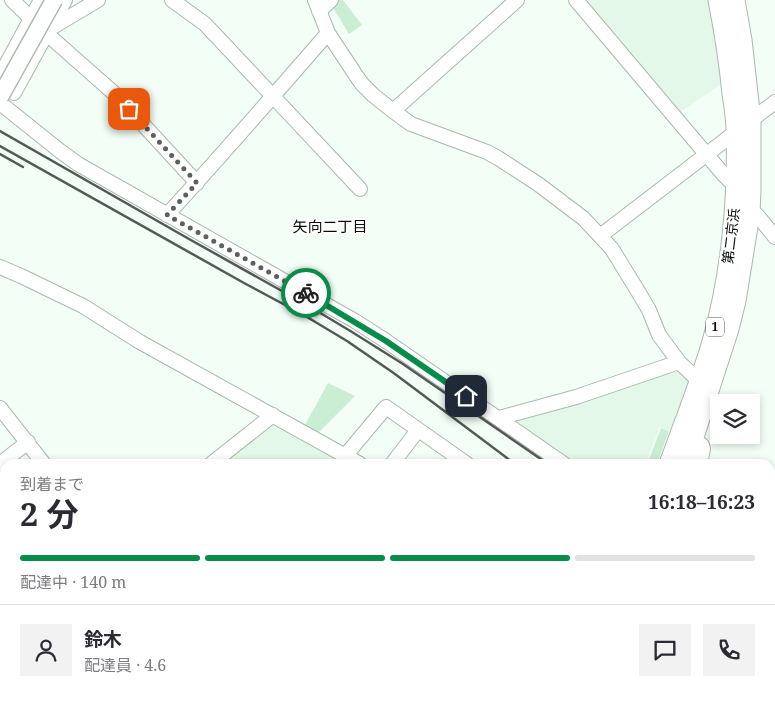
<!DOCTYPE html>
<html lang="ja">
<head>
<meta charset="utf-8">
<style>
  :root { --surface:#fff; --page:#f2f2f3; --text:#2b2b33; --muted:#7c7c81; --line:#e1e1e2; --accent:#078d4a }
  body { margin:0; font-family:"Noto Serif","Noto Sans JP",serif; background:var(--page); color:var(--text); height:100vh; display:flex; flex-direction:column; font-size:19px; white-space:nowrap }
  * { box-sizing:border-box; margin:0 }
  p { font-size:16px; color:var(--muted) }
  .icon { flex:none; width:28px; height:28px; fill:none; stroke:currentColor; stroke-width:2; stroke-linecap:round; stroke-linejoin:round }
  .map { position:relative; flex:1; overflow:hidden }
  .panel { position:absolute; left:0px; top:459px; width:775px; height:246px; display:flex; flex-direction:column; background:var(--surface); border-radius:15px 15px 0 0; box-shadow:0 2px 8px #0003 }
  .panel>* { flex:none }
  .fabs { position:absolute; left:710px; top:394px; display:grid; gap:10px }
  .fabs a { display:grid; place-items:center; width:50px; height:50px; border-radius:0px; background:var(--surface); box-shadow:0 2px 8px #0003; font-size:25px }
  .pin { position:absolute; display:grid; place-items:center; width:42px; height:42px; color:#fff; margin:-21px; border-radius:10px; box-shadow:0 2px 8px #0006 }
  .courier { position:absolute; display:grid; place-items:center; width:50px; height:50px; margin:-25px; border:4px solid #078d4a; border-radius:50%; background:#fff; color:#222; box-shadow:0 1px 6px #0007 }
  .summary em { font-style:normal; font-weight:700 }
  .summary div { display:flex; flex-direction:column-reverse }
  .summary { display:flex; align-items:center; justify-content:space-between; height:85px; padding:0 20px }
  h1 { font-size:32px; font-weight:700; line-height:38px }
  .bar { display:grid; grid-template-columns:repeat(4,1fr); gap:8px 5px; align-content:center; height:60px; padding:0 20px }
  .bar i { height:6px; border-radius:4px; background:var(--line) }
  .bar .active { background:var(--accent) }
  .bar p { grid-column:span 4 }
  .line { display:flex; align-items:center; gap:12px; padding:0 20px; border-top:1px solid var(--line) }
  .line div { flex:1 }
  .round { display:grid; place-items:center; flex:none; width:52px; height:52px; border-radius:0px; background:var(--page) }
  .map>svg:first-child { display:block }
  .built { fill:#e3f8e8 }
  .green { fill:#caeed3 }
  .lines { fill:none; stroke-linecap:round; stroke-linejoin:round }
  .minor-casing { stroke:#aab8ad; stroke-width:16 }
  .highway-casing { stroke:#aab8ad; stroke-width:21 }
  .minor { stroke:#fff; stroke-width:14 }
  .highway { stroke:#fff; stroke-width:19 }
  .rail { stroke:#535955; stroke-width:2.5 }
  .major-bridge-casing { stroke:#aab8ad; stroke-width:19; stroke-linecap:butt }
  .major-bridge { stroke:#fff; stroke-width:16 }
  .done { stroke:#5b615d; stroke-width:5; stroke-dasharray:0 9 }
  .route { stroke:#078d4a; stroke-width:6 }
  .labels { text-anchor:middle; stroke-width:4.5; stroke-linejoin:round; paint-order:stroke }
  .shield { fill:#fff; stroke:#535654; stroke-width:1 }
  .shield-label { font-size:12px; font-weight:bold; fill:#090d0a }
  .street-label { font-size:14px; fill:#090d0a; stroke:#fff }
  .neighbourhood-label { font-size:15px; fill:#090d0a; stroke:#fff }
</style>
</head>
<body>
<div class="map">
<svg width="775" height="704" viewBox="0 0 775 704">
  <rect width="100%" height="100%" fill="#f3fef6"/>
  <path class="built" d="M582,0H709L715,19L725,81L678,114Z
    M682,370L690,379L671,431L660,427L645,464H573L514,423L515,418Z
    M272,423L347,464H220Z
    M85,700H574L573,704H88Z"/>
  <path class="green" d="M338,0H343L362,25L349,34L332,6Z
    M328,383L355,396L318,433L305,425Z
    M661,428L669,431L657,464H647Z
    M5,636V700H70L74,704H0V640Z
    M459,700H545L543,704H457Z"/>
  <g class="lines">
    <defs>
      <path id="minor" d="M12,0L47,34L116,95L197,183
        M172,0L205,24L360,189
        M315,0L328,33L357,77L362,84L373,95L393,111L411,124L487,152L498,158L538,184L583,218L600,236L612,249L639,293L649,310L659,335L679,362L699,381
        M576,0L723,174L730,181L736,183
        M319,11L331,0
        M51,28L98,0
        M0,76L41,0
        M14,93L65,0
        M0,103L60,151L78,164L355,321L386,341L564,464
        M393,111L517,0
        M750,214L757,215L775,237
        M167,215C222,155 275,94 328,33
        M600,236L775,102
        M0,267L21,276L83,306L140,342L360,464
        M0,408L44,464
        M499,418L576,397L679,362
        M693,440L702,445L703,449L700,464
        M345,456L386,407L467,464
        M0,464L28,442
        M211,464L273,415
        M392,464L418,430
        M770,533L775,528
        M0,602L5,608
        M0,632L5,628
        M770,669L775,672
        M80,700L83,704"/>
      <path id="highway" d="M669,464C684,422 701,381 713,338C731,273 738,199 736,132C736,119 734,106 732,94C729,62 724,31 718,0
        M684,464L693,440L729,329L736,301L750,214L751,191V120L742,40L735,0
        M595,704L597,700"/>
    </defs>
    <use href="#minor" class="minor-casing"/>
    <use href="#highway" class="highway-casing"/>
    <use href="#minor" class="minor"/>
    <use href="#highway" class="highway"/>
    <path class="rail" d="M0,131L189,239L307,305L352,332L403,364L548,464
      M0,146L244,283L302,314L347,341L395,374L515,464
      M0,154L23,167
      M770,620L775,623
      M770,642L775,645"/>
    <defs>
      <path id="major-bridge" d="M0,97L54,0"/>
    </defs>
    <use href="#major-bridge" class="major-bridge-casing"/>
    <use href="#major-bridge" class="major-bridge"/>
  </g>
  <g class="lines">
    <path class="done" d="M129,109L197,183L167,215L306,293"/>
    <path class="route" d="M306,293L386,341L466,396"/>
  </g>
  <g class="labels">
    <rect class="shield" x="706" y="317.5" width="18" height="19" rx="4"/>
    <g class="shield-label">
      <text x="715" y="331">1</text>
    </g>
    <g class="street-label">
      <text transform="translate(731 236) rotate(-83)" y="5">第二京浜</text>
    </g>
    <g class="neighbourhood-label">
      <text x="330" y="232">矢向二丁目</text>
    </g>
  </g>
</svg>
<div class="fabs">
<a><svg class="icon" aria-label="layers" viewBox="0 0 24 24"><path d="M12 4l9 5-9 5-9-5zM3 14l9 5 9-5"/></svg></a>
</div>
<div class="pin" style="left:129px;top:109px;background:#ea580c"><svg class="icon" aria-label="bag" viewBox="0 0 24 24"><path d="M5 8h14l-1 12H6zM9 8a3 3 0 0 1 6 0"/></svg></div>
<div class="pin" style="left:466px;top:396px;background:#1f2937"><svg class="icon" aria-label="home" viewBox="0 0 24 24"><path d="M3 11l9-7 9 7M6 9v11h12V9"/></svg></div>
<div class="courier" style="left:306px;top:293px"><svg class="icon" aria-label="bike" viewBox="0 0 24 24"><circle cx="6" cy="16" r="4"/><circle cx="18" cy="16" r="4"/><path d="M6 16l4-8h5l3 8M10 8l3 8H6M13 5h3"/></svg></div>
<section class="panel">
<div class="summary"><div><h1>2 分</h1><p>到着まで</p></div><em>16:18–16:23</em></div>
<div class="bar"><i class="active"></i><i class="active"></i><i class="active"></i><i></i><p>配達中 · 140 m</p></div>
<div class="line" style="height:90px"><a class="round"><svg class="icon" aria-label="person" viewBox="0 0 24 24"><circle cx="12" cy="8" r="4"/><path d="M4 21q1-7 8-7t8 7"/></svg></a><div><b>鈴木</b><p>配達員 · 4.6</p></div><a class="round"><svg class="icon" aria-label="chat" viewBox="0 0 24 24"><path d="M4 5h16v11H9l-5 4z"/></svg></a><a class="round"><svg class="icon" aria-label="phone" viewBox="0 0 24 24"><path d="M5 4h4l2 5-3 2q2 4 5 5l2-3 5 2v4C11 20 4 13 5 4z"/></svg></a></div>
</section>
</div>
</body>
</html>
